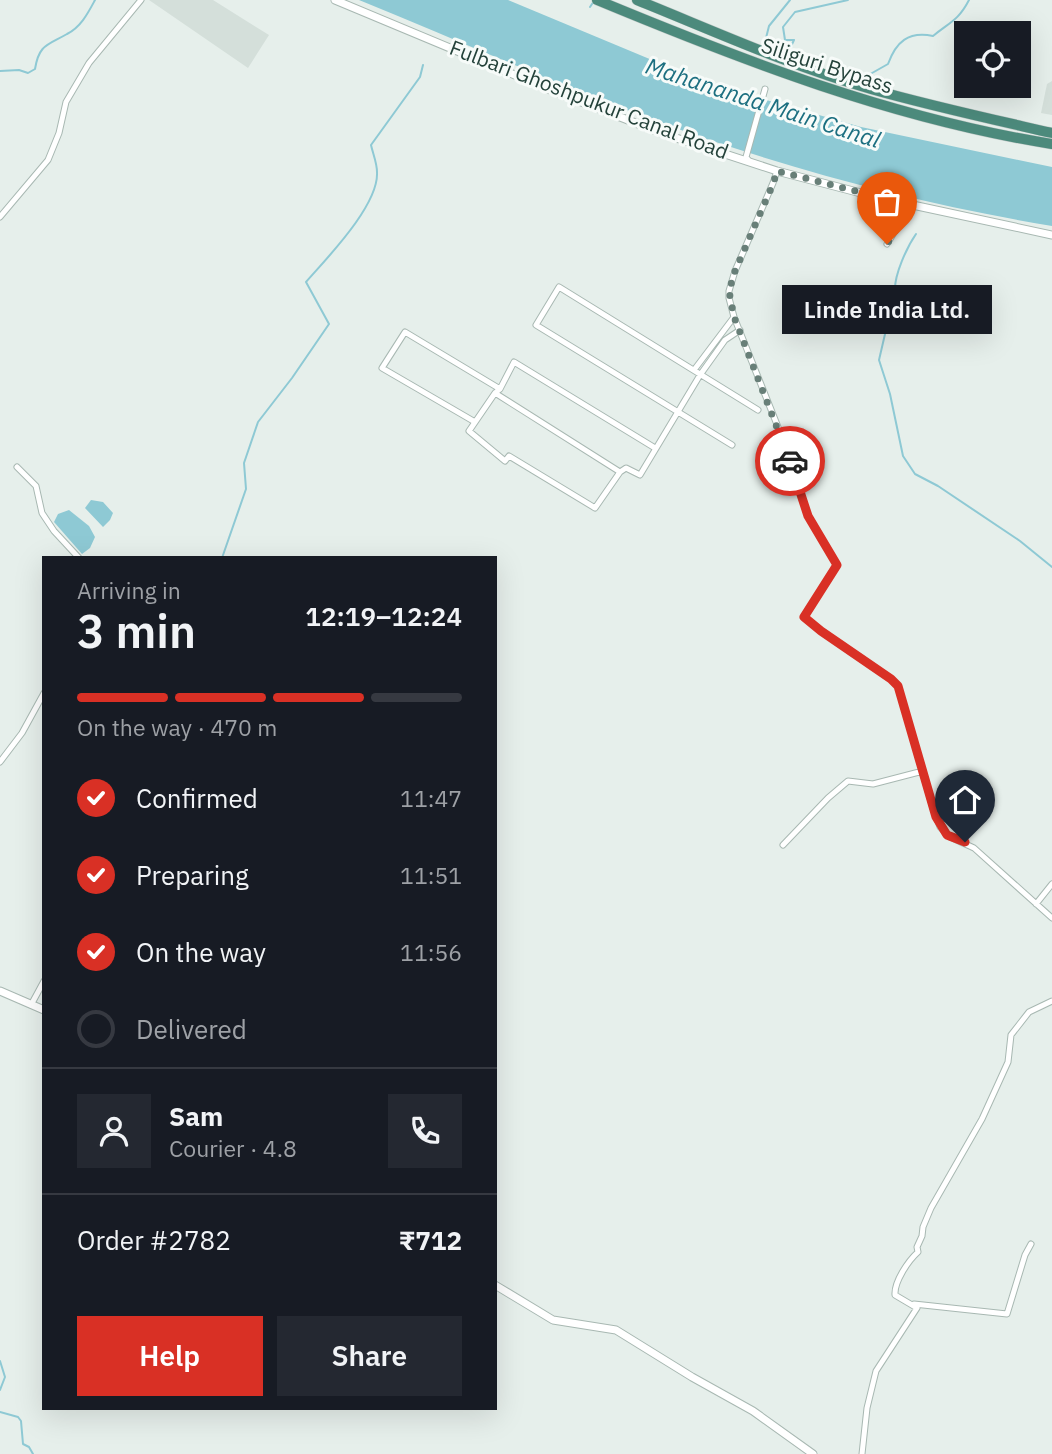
<!DOCTYPE html>
<html lang="en">
<head>
<meta charset="utf-8">
<style>
  :root { --surface:#171b24; --page:#242831; --text:#f1f3f6; --muted:#9ea1a6; --line:#363941; --accent:#d93025 }
  body { margin:0; font-family:"IBM Plex Sans",sans-serif; background:var(--page); color:var(--text); height:100vh; display:flex; flex-direction:column; font-size:26px; white-space:nowrap }
  * { box-sizing:border-box; margin:0 }
  p { font-size:23px; color:var(--muted) }
  .icon { flex:none; width:38px; height:38px; fill:none; stroke:currentColor; stroke-width:2; stroke-linecap:round; stroke-linejoin:round }
  .map { position:relative; flex:1; overflow:hidden }
  .side { position:absolute; left:42px; top:556px; width:455px; height:854px; display:flex; flex-direction:column; background:var(--surface); border-radius:0px; box-shadow:0 7px 28px #0002 }
  .side>* { flex:none }
  .buttons { position:absolute; left:954px; top:21px; display:grid; gap:14px }
  .buttons a { display:grid; place-items:center; width:77px; height:77px; border-radius:0px; background:var(--surface); box-shadow:0 7px 28px #0002; font-size:35px }
  .pin { position:absolute; display:grid; place-items:center; width:60px; height:60px; color:#fff; margin:-72px -30px; border-radius:50% 50% 50% 0; rotate:-45deg; box-shadow:0 0 7px #0007 }
  .pin .icon { rotate:45deg }
  .courier { position:absolute; display:grid; place-items:center; width:70px; height:70px; margin:-35px; border:5px solid #d93025; border-radius:50%; background:#fff; color:#222; box-shadow:0 2px 9px #0007 }
  .bubble { position:absolute; height:49px; border-radius:0px; background:var(--surface); box-shadow:0 7px 28px #0002; font-size:23px; font-weight:600; line-height:49px; text-align:center }
  .head em { font-style:normal; font-weight:600 }
  .head div { display:flex; flex-direction:column-reverse }
  .head { display:flex; align-items:center; justify-content:space-between; height:119px; padding:0 35px }
  h1 { font-size:46px; font-weight:600; line-height:52px }
  .bar { display:grid; grid-template-columns:repeat(4,1fr); gap:10px 7px; align-content:center; height:84px; padding:0 35px }
  .bar i { height:9px; border-radius:5px; background:var(--line) }
  .bar .on { background:var(--accent) }
  .bar p { grid-column:span 4 }
  .line { display:flex; align-items:center; gap:18px; padding:0 35px; border-top:2px solid var(--line) }
  .line div { flex:1 }
  .round { display:grid; place-items:center; flex:none; width:74px; height:74px; border-radius:0px; background:var(--page) }
  ol { padding:0 35px; list-style:none }
  li { display:flex; align-items:center; gap:21px; height:77px }
  li p { margin-inline-start:auto }
  li .icon { padding:7px; border-radius:50%; background:var(--accent); color:#fff; stroke-width:4 }
  li:last-child { color:var(--muted) }
  li i { width:38px; height:38px; border:4px solid var(--line); border-radius:50% }
  .cta { display:flex; gap:14px; margin-top:auto; padding:14px 35px }
  .cta a { flex:1; height:80px; border-radius:0px; background:var(--accent); color:#fff; font-size:28px; font-weight:600; line-height:80px; text-align:center }
  .cta a+a { background:var(--page); color:var(--text) }
  .map>svg:first-child { display:block }
  .built { fill:#d4dfda }
  .water { fill:#8ec9d4 }
  .lines { fill:none; stroke-linecap:round; stroke-linejoin:round }
  .stream { stroke:#8ec9d4; stroke-width:2 }
  .minor-casing { stroke:#a8b8b2; stroke-width:7 }
  .tertiary-casing { stroke:#a8b8b2; stroke-width:9 }
  .trunk-casing { stroke:#c2cac8; stroke-width:11 }
  .minor { stroke:#fff; stroke-width:5 }
  .tertiary { stroke:#fff; stroke-width:7 }
  .trunk { stroke:#4c8a7c; stroke-width:10 }
  .done { stroke:#687f78; stroke-width:7; stroke-dasharray:0 12.6 }
  .route { stroke:#d93025; stroke-width:9 }
  .labels { text-anchor:middle; stroke-width:6; stroke-linejoin:round; paint-order:stroke }
  .street-label { font-size:21px; fill:#24423a; stroke:#f7fbf9 }
  .water-label { font-size:23px; font-style:italic; fill:#1c6f80; stroke:#f7fbf9 }
</style>
</head>
<body>
<div class="map">
<svg width="1052" height="1454" viewBox="0 0 1052 1454">
  <rect width="100%" height="100%" fill="#e6efeb"/>
  <path class="built" d="M149,0H213L269,35L248,68Z
    M1052,81V115L1041,113L1047,84Z"/>
  <path class="water" d="M359,0H508L688,75L756,97L861,127L1052,167V226C915,203 779,167 648,118C551,82 455,39 359,0Z
    M91,500L103,502L113,513L110,520L103,527L85,508Z
    M69,510L89,526L95,537L90,548L82,554L54,522L58,514Z"/>
  <g class="lines">
    <path class="stream" d="M590,7L594,1
      M780,52V49L766,38L769,26L790,0
      M786,57L794,40H785L783,27L795,12L848,0
      M0,71L19,70L28,73L35,69C39,44 48,45 67,34C81,27 88,13 95,0
      M865,77L888,64C896,42 908,31 933,36C950,22 958,21 969,0
      M916,234C907,247 894,275 895,291L879,360L890,394L903,456L915,474L938,486L1020,541L1052,567
      M222,558L246,489L244,463L258,422L292,378L329,324L306,282C327,258 379,205 377,172C377,163 373,154 371,145L420,77L423,65
      M0,1361L5,1377L0,1390
      M0,1412L18,1417L21,1421L23,1444L29,1447L33,1454"/>
    <defs>
      <path id="minor" d="M749,161L746,157L765,89
        M777,171L773,183L735,271L729,291V298L734,317L782,437L808,516L837,565L804,617L821,631L891,679L898,686L932,805L940,827L950,837L974,848L1052,918
        M0,217L48,160L59,133L66,102L89,63L141,0
        M887,244L911,205
        M694,370L734,317
        M495,393L620,472L626,468L640,475L700,375L725,340L740,330
        M475,422L382,368L405,332L500,389
        M732,445L536,325L559,287L758,410
        M17,467L36,486L42,513L54,531L79,558
        M620,472L595,508L509,456L505,461L469,431L495,393L500,389L514,362L655,448
        M0,762L22,733L44,693
        M783,845L828,798L848,781L873,784L923,771
        M1036,904L1052,884
        M31,1005L44,981
        M914,1304L1007,1314L1025,1255L1031,1244
        M862,1454L867,1408L876,1371L917,1308L895,1295C894,1282 908,1261 918,1252L917,1247L922,1236L923,1227L931,1208L982,1119L1008,1062L1011,1035L1029,1012L1052,1001"/>
      <path id="tertiary" d="M335,0L553,91L664,134L777,171L880,198L1052,235
        M0,991L44,1010
        M495,1285L553,1320L616,1330L692,1377L753,1411L813,1454"/>
      <path id="trunk" d="M597,0C744,61 894,119 1052,144
        M637,0C714,31 791,66 871,89C931,106 991,119 1052,133"/>
    </defs>
    <use href="#minor" class="minor-casing"/>
    <use href="#tertiary" class="tertiary-casing"/>
    <use href="#trunk" class="trunk-casing"/>
    <use href="#minor" class="minor"/>
    <use href="#tertiary" class="tertiary"/>
    <use href="#trunk" class="trunk"/>
  </g>
  <g class="lines">
    <path class="done" d="M790,461L734,317L729,291L735,271L773,184L777,171L911,205L887,244"/>
    <path class="route" d="M790,461L808,516L837,565L804,617L821,631L891,679L898,686L936,817L947,835L965,842"/>
  </g>
  <g class="labels">
    <g class="street-label">
      <text transform="translate(827 66) rotate(18)" y="7">Siliguri Bypass</text>
      <text transform="translate(589 100) rotate(21)" y="7">Fulbari Ghoshpukur Canal Road</text>
    </g>
    <g class="water-label">
      <text transform="translate(763 103) rotate(18)" y="8">Mahananda Main Canal</text>
    </g>
  </g>
</svg>
<div class="buttons">
<a><svg class="icon" aria-label="locate" viewBox="0 0 24 24"><circle cx="12" cy="12" r="6"/><path d="M12 2v4M12 18v4M2 12h4M18 12h4"/></svg></a>
</div>
<div class="pin" style="left:887px;top:244px;background:#ea580c"><svg class="icon" aria-label="bag" viewBox="0 0 24 24"><path d="M5 8h14l-1 12H6zM9 8a3 3 0 0 1 6 0"/></svg></div>
<div class="pin" style="left:965px;top:842px;background:#1f2937"><svg class="icon" aria-label="home" viewBox="0 0 24 24"><path d="M3 11l9-7 9 7M6 9v11h12V9"/></svg></div>
<div class="courier" style="left:790px;top:461px"><svg class="icon" aria-label="car" viewBox="0 0 24 24"><path d="M5 17H2v-5l4-1 3-4h7l3 4 3 1v5h-3M9 17h6M6 11h13"/><circle cx="7" cy="17" r="2"/><circle cx="17" cy="17" r="2"/></svg></div>
<div class="bubble" style="left:782px;top:285px;width:210px">Linde India Ltd.</div>
<section class="side">
<div class="head"><div><h1>3 min</h1><p>Arriving in</p></div><em>12:19–12:24</em></div>
<div class="bar"><i class="on"></i><i class="on"></i><i class="on"></i><i></i><p>On the way · 470 m</p></div>
<ol>
<li><svg class="icon" aria-label="check" viewBox="0 0 24 24"><path d="M5 12l5 5 9-10"/></svg>Confirmed<p>11:47</p></li>
<li><svg class="icon" aria-label="check" viewBox="0 0 24 24"><path d="M5 12l5 5 9-10"/></svg>Preparing<p>11:51</p></li>
<li><svg class="icon" aria-label="check" viewBox="0 0 24 24"><path d="M5 12l5 5 9-10"/></svg>On the way<p>11:56</p></li>
<li><i></i>Delivered</li>
</ol>
<div class="line" style="height:126px"><a class="round"><svg class="icon" aria-label="person" viewBox="0 0 24 24"><circle cx="12" cy="8" r="4"/><path d="M4 21q1-7 8-7t8 7"/></svg></a><div><b>Sam</b><p>Courier · 4.8</p></div><a class="round"><svg class="icon" aria-label="phone" viewBox="0 0 24 24"><path d="M5 4h4l2 5-3 2q2 4 5 5l2-3 5 2v4C11 20 4 13 5 4z"/></svg></a></div>
<div class="line" style="height:91px"><div>Order #2782</div><b>₹712</b></div>
<div class="cta"><a>Help</a><a>Share</a></div>
</section>
</div>
</body>
</html>
